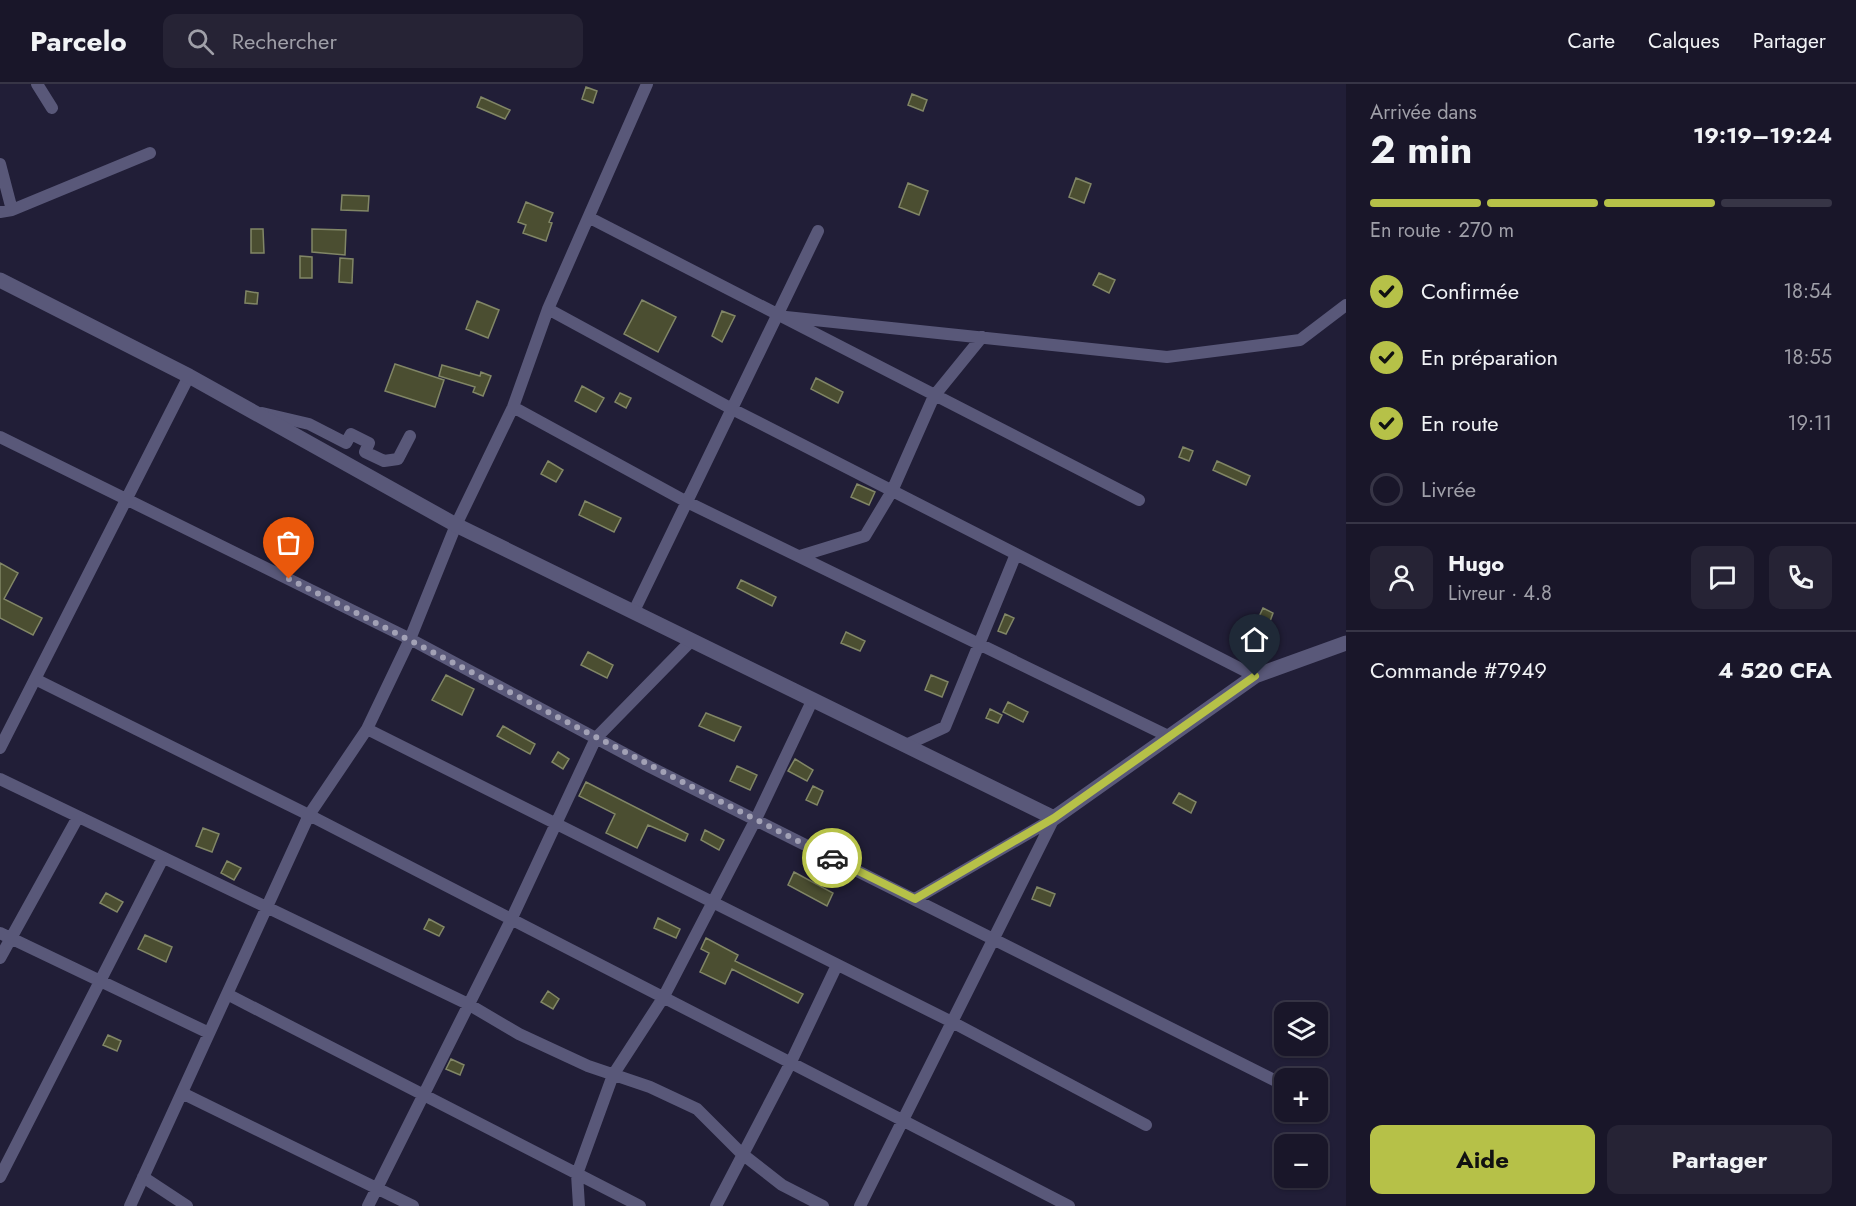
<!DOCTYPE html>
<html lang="fr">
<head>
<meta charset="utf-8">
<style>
  :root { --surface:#191629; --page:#262335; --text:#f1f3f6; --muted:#9f9fa8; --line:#373546; --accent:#b6c148 }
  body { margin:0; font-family:Jost,sans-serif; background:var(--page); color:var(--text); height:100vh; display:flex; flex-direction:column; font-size:22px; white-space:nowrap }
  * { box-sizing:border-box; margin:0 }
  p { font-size:20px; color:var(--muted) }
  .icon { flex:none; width:33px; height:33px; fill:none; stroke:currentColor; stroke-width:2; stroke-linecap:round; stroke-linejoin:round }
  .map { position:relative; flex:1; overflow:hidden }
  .side { display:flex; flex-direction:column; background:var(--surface); width:510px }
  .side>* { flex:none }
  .controls { position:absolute; left:1274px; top:918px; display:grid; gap:12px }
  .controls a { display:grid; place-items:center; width:54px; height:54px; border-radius:12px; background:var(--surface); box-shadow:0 2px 4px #0004,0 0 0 2px var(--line); font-size:30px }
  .pin { position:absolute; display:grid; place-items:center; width:51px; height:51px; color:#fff; margin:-62px -26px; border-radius:50% 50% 50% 0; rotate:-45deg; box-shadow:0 0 6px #0007 }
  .pin .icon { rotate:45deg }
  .courier { position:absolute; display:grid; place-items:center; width:60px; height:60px; margin:-30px; border:4px solid #b6c148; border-radius:50%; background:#fff; color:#222; box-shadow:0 2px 8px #0007 }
  .summary em { font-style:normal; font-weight:700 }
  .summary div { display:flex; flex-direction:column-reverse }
  .summary { display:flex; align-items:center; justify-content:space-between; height:102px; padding:0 24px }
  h1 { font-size:39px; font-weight:700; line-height:45px }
  .bar { display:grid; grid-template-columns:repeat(4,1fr); gap:9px 6px; align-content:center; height:72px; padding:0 24px }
  .bar i { height:8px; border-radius:4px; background:var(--line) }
  .bar .on { background:var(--accent) }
  .bar p { grid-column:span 4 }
  .line { display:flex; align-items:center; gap:15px; padding:0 24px; border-top:2px solid var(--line) }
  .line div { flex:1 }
  .round { display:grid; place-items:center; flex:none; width:63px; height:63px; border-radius:12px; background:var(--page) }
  ol { padding:0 24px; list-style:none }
  li { display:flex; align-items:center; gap:18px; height:66px }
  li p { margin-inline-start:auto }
  li .icon { padding:6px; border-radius:50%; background:var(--accent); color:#111; stroke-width:4 }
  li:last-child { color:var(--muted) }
  li i { width:33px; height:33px; border:3px solid var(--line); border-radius:50% }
  .button { display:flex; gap:12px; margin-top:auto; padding:12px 24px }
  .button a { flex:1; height:69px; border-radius:12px; background:var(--accent); color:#111; font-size:24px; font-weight:700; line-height:69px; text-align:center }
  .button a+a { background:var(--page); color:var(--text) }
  header { display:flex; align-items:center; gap:36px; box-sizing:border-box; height:84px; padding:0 30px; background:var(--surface); border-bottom:2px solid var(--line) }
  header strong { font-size:28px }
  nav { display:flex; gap:33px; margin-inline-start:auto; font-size:21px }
  .search { width:420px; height:54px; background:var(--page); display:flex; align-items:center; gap:15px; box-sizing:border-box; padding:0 21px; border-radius:12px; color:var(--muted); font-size:22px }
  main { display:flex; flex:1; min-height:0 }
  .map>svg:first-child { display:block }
  .building { fill:#4b4e31; stroke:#818666; stroke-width:1.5 }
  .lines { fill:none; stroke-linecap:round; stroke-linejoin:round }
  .minor { stroke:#595879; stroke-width:12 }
  .tertiary { stroke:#595879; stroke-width:15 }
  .done { stroke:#a2a1b5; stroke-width:6; stroke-dasharray:0 10.8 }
  .route { stroke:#b6c148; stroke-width:8 }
</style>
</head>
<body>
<header>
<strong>Parcelo</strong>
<div class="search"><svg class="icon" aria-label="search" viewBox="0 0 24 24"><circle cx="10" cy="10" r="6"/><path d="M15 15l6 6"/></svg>Rechercher</div>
<nav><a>Carte</a><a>Calques</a><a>Partager</a></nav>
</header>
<main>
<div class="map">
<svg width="1346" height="1122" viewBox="0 0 1346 1122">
  <rect width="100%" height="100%" fill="#211e37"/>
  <path class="building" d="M586,3L597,7L593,19L582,15Z
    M912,10L927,16L923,27L908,21Z
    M481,13L510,26L505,35L477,23Z
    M1076,94L1091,100L1084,119L1069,113Z
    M908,99L928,107L919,131L899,123Z
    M342,111L369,112L368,127L341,126Z
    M526,118L553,129L549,138L552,139L546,157L523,149L526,141L518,138Z
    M251,145H263L264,169H251Z
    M312,145L346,146L345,171L312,168Z
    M300,172L312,173V194H300Z
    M340,174L353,175L352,199L339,198Z
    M1099,189L1115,196L1109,209L1093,201Z
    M246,207L258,209L257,220L245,219Z
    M642,216L676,233L658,268L624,250Z
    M477,217L499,226L488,254L466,245Z
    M722,227L735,232L722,258L712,252Z
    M395,280L444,296L435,323L385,307Z
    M442,281L480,292L481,288L491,292L483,312L473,308L475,303L439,292Z
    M816,294L843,308L838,319L811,305Z
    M582,302L604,314L596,328L575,317Z
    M620,309L631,314L626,324L615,318Z
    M1183,363L1193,367L1189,377L1179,373Z
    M548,377L563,386L556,398L541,390Z
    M1217,377L1250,392L1246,401L1213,386Z
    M857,400L875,408L869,421L851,413Z
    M585,417L621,434L614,448L579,431Z
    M0,479L18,489L4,515L42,534L33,551L0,534Z
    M741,496L776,513L772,522L737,504Z
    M1263,524L1273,529L1269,540L1258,535Z
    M1005,530L1014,534L1006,550L998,547Z
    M846,548L865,557L860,567L841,559Z
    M588,568L613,581L607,594L581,581Z
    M446,591L474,605L462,631L432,616Z
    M931,591L948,598L942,613L925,606Z
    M1008,618L1028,628L1023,638L1003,628Z
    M990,625L1002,631L998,639L986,634Z
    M706,629L741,643L734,657L699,642Z
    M503,642L535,660L530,670L497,652Z
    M558,668L569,675L563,685L552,678Z
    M795,675L813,686L807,697L788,687Z
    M737,682L757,691L750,706L730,697Z
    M586,698L688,750L685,757L648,741L637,764L606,749L615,730L579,712Z
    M813,702L823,707L817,721L806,716Z
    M1179,709L1196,718L1191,729L1173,719Z
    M203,744L219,750L212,768L196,762Z
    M705,746L724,756L719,766L701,756Z
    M227,777L241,784L234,796L221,789Z
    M794,788L833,809L827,822L788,801Z
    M1037,803L1055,810L1050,822L1032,815Z
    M106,809L123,818L117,828L100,819Z
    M658,834L680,845L676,854L654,844Z
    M429,835L444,843L439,852L424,845Z
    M145,851L172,863L166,878L138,865Z
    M706,854L738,871L735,877L803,910L798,919L732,885L725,900L700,888L709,869L701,865Z
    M548,907L559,915L553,925L541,918Z
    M108,951L121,957L117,967L103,961Z
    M451,975L464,981L460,991L446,985Z"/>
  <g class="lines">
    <path class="minor" d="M37,0L52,24
      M0,80L12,126
      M0,128L12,126L150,69
      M590,134L1139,416
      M548,225L732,325L1255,592
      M786,233L1167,273L1300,256L1346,221
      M513,323L687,418L1168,652
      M262,329L309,340L346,359L351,350L369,359L365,368L384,377L398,375L410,352
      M0,353L410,555L650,683L1284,1001
      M800,472L865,452L892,407L934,312L982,253
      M634,527L818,147
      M35,595L309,731L1069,1122
      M367,645L952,938L1146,1041
      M906,661L945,643L1016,470
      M0,664L189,292
      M0,695L468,920L519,950L588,982L650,1003L697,1025L741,1069L782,1101L823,1122
      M915,815L1053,735
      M0,849L209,949
      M0,874L78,733
      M227,910L640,1122
      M182,1009L413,1122
      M0,1093L163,774
      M143,1093L187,1122
      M130,1122L309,731L367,645L410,555L456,441L513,323L548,225L647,0
      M368,1122L511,836L596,654L692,556
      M579,1122L577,1090L613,991L663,914L756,735L813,615
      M716,1122L790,980L837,881
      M860,1122L1054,734"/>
    <path class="tertiary" d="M0,196L189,292L456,441L1054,734L1255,592L1346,559"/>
  </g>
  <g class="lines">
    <path class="done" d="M289,495C471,586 650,683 832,774"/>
    <path class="route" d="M832,774L915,815L1054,734L1255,592"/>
  </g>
</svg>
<div class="controls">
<a><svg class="icon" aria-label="layers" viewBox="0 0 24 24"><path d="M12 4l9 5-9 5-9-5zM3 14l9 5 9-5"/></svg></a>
<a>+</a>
<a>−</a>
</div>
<div class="pin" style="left:289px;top:495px;background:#ea580c"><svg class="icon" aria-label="bag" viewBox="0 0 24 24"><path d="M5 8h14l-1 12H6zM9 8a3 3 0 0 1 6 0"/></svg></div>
<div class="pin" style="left:1255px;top:592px;background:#1f2937"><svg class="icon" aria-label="home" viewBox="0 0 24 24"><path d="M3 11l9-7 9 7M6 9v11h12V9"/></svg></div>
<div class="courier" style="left:832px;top:774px"><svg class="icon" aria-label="car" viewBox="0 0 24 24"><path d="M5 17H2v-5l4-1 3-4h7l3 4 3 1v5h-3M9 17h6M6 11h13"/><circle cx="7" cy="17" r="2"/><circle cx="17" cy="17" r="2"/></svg></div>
</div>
<section class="side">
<div class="summary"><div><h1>2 min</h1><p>Arrivée dans</p></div><em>19:19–19:24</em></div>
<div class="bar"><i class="on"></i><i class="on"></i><i class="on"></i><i></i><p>En route · 270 m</p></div>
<ol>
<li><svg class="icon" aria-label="check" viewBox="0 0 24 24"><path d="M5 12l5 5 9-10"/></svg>Confirmée<p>18:54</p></li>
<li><svg class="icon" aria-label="check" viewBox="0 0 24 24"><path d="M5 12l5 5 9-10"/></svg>En préparation<p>18:55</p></li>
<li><svg class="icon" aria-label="check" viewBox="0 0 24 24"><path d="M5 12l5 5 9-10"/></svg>En route<p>19:11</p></li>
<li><i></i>Livrée</li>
</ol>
<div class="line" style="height:108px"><a class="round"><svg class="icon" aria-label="person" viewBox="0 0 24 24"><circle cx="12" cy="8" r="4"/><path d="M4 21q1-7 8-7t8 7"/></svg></a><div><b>Hugo</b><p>Livreur · 4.8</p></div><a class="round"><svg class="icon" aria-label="chat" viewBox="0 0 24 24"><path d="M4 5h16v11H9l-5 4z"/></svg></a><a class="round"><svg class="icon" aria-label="phone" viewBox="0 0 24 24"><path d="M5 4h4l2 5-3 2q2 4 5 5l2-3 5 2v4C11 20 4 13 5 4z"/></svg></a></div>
<div class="line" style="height:78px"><div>Commande #7949</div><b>4 520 CFA</b></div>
<div class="button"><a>Aide</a><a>Partager</a></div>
</section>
</main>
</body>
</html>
